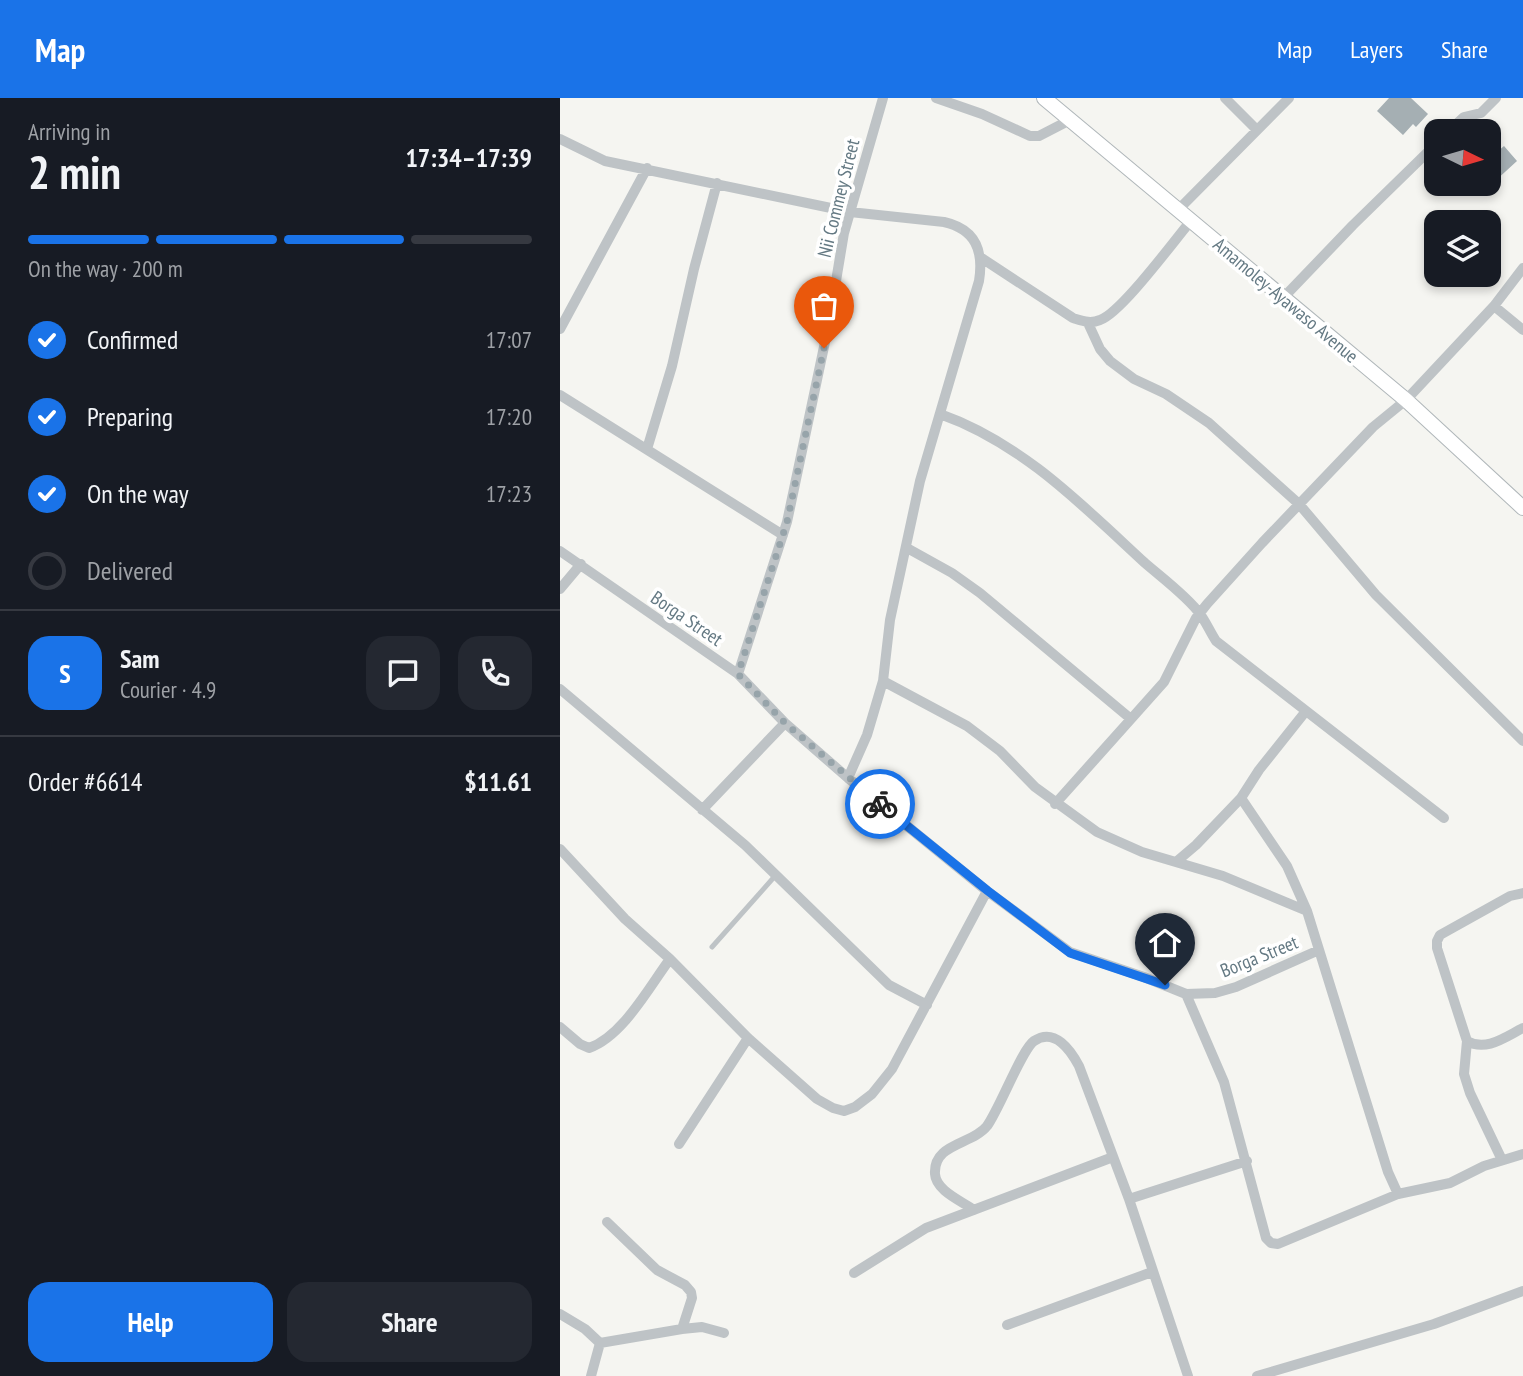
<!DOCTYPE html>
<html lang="en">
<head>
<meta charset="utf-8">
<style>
  :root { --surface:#171b24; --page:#242831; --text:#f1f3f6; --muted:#9ea1a6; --line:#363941; --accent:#1a73e8 }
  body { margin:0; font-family:"PT Sans Narrow",sans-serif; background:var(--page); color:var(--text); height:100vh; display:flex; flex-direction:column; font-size:26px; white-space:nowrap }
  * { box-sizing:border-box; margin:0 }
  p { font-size:23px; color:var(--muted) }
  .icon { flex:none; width:38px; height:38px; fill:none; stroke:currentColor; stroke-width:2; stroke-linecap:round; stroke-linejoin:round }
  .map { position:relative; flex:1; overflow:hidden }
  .sheet { display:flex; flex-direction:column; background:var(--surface); width:560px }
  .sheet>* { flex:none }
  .needle { width:46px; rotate:95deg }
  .controls { position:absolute; left:864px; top:21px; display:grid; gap:14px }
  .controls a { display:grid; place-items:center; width:77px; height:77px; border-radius:14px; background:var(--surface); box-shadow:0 4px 10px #0003; font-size:35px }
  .pin { position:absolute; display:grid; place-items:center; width:60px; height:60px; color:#fff; margin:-72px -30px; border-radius:50% 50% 50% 0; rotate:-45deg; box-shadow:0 0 7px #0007 }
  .pin .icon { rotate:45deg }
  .courier { position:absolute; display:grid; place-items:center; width:70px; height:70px; margin:-35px; border:5px solid #1a73e8; border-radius:50%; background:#fff; color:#222; box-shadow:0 2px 9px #0007 }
  .summary em { font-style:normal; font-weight:600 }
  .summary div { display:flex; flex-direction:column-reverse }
  .summary { display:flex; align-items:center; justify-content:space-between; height:119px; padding:0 28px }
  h1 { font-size:46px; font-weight:600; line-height:52px }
  .bar { display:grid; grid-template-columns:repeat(4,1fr); gap:10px 7px; align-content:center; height:84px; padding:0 28px }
  .bar i { height:9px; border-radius:5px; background:var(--line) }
  .bar .on { background:var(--accent) }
  .bar p { grid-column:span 4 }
  .line { display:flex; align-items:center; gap:18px; padding:0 28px; border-top:2px solid var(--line) }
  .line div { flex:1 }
  .round { display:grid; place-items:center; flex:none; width:74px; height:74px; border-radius:21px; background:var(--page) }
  ol { padding:0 28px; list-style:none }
  li { display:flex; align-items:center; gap:21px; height:77px }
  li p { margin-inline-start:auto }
  li .icon { padding:7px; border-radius:50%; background:var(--accent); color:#fff; stroke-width:4 }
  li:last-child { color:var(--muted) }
  li i { width:38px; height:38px; border:4px solid var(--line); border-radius:50% }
  .primary-button { display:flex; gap:14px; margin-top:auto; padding:14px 28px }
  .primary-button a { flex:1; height:80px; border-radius:21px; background:var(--accent); color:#fff; font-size:28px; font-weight:600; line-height:80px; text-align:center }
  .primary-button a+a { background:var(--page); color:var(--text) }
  header { display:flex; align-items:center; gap:42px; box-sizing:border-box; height:98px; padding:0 35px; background:var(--accent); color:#fff }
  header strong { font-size:33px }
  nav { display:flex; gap:38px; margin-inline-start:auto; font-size:24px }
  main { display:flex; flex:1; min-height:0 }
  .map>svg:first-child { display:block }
  .building { fill:#a5afb3 }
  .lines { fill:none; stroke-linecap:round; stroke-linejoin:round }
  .secondary-casing { stroke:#b0b7ba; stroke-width:16 }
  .lane { stroke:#bec3c6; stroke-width:5 }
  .street { stroke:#bec3c6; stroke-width:10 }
  .secondary { stroke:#fff; stroke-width:14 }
  .done { stroke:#97a4aa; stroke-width:7; stroke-dasharray:0 12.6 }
  .route { stroke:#1a73e8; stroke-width:9 }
  .labels { text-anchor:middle; stroke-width:7; stroke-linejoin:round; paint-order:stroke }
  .street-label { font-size:19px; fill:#647983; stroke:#fff }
</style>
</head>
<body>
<header>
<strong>Map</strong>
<nav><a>Map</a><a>Layers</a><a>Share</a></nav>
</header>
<main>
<section class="sheet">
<div class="summary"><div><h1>2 min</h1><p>Arriving in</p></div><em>17:34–17:39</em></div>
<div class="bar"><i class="on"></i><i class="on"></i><i class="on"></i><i></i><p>On the way · 200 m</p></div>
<ol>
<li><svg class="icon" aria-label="check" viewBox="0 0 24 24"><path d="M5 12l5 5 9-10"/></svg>Confirmed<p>17:07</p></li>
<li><svg class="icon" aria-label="check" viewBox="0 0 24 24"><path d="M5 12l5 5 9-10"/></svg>Preparing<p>17:20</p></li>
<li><svg class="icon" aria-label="check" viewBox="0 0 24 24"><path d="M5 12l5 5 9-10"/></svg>On the way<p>17:23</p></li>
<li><i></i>Delivered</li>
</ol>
<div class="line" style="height:126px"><b class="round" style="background:var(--accent);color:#fff">S</b><div><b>Sam</b><p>Courier · 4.9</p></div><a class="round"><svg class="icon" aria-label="chat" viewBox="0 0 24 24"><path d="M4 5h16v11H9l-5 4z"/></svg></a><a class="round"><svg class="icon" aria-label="phone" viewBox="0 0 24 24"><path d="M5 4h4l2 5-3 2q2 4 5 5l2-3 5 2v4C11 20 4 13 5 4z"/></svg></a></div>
<div class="line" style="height:91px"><div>Order #6614</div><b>$11.61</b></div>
<div class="primary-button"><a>Help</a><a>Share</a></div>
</section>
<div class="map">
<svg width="963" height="1278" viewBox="0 0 963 1278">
  <rect width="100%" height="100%" fill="#f5f5f1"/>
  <path class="building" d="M829,0H851L868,16L856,29L853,26L843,37L817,13Z
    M944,48L957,63L934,84L929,79V61Z"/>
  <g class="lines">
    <defs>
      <path id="secondary" d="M484,0L846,302L963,410"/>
    </defs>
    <use href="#secondary" class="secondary-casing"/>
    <path class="lane" d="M152,849L215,778"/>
    <path class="street" d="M376,0L422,16L470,38H479L510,22
      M665,0L697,32
      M889,33L904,19L921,15L936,0
      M0,41L45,63L290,114L384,124C415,131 424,152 419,183L360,383L330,522L323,583L307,637L288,680
      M617,113L729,0
      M420,159L513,220C523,223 530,226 540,222C561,215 613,144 630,124
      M723,200L793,127L877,45
      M934,208L963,232
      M528,225L540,251L550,263L574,281L606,296L649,325L739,406L816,497L963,643
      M0,231L87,70
      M0,297L223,437
      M380,316C462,345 522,407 585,465C601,479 628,499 640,516C646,524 650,534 656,543L884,720
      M87,351L112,268L134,171L157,85
      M347,450L392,475L420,495L571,621L604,584L636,520L647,506L702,445L813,329L846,302L934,208L963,170
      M0,453L178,576L225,625L288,680L427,793L510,854L584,879L626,896L655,895L676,889L759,852
      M0,491L21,466
      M178,576L227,424L269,225L284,135L323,0
      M323,583L407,628L440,653L475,689L537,734L582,754L663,778L747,813
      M0,591L185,747L329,887L367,907
      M681,700L727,768L747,813L828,1074L838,1096L890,1085L924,1068L963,1056
      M495,706L571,621
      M142,712L225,625
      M0,751L65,821L110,861L188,940L257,1001L273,1010L284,1013L295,1009L312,996L332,971L427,793
      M616,764L636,747L681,700L699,672L746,613
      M963,795L950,798L880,837L877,843V850L907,943C926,954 945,939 963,930
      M626,896L664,984L706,1140L711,1145L718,1146L838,1096
      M0,929L20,946L29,950C63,938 89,889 110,861
      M907,943L904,976L910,995L942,1062
      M119,1046L188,940
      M569,1101L687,1063
      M414,1112C402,1103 376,1093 375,1076C373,1045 412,1047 427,1028C440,1010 462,951 474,943C495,929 511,953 519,968L569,1101L628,1278
      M47,1124L97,1172L125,1187L131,1194L132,1200L122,1231
      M294,1175L366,1130L553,1059
      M0,1216L25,1231L40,1245
      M447,1227L592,1174
      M31,1278L40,1245L122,1231L142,1229L164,1235
      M697,1278L874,1226L963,1193"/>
    <use href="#secondary" class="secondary"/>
  </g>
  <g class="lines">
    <path class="done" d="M264,250L227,424L178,576L225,625L320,706"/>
    <path class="route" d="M320,706L428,793L510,855L605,887"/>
  </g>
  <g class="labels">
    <g class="street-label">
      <text transform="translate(278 100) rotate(-76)" y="7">Nii Commey Street</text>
      <text transform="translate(726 202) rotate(40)" y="7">Amamoley-Ayawaso Avenue</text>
      <text transform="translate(127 520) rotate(34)" y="7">Borga Street</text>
      <text transform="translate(699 858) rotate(-22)" y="7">Borga Street</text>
    </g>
  </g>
</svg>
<div class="controls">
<a><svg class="needle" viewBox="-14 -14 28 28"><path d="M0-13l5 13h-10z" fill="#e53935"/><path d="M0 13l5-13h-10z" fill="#9ea1a6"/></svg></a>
<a><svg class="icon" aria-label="layers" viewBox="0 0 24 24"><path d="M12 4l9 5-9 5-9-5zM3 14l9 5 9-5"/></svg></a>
</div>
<div class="pin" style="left:264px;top:250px;background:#ea580c"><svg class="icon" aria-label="bag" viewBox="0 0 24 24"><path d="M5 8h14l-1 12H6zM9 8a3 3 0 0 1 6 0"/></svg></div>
<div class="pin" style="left:605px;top:887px;background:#1f2937"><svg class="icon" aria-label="home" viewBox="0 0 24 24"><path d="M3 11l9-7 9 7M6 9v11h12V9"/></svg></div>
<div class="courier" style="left:320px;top:706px"><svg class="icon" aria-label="bike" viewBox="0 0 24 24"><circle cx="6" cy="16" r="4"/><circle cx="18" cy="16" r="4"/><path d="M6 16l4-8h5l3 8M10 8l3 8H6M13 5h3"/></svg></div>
</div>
</main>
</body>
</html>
